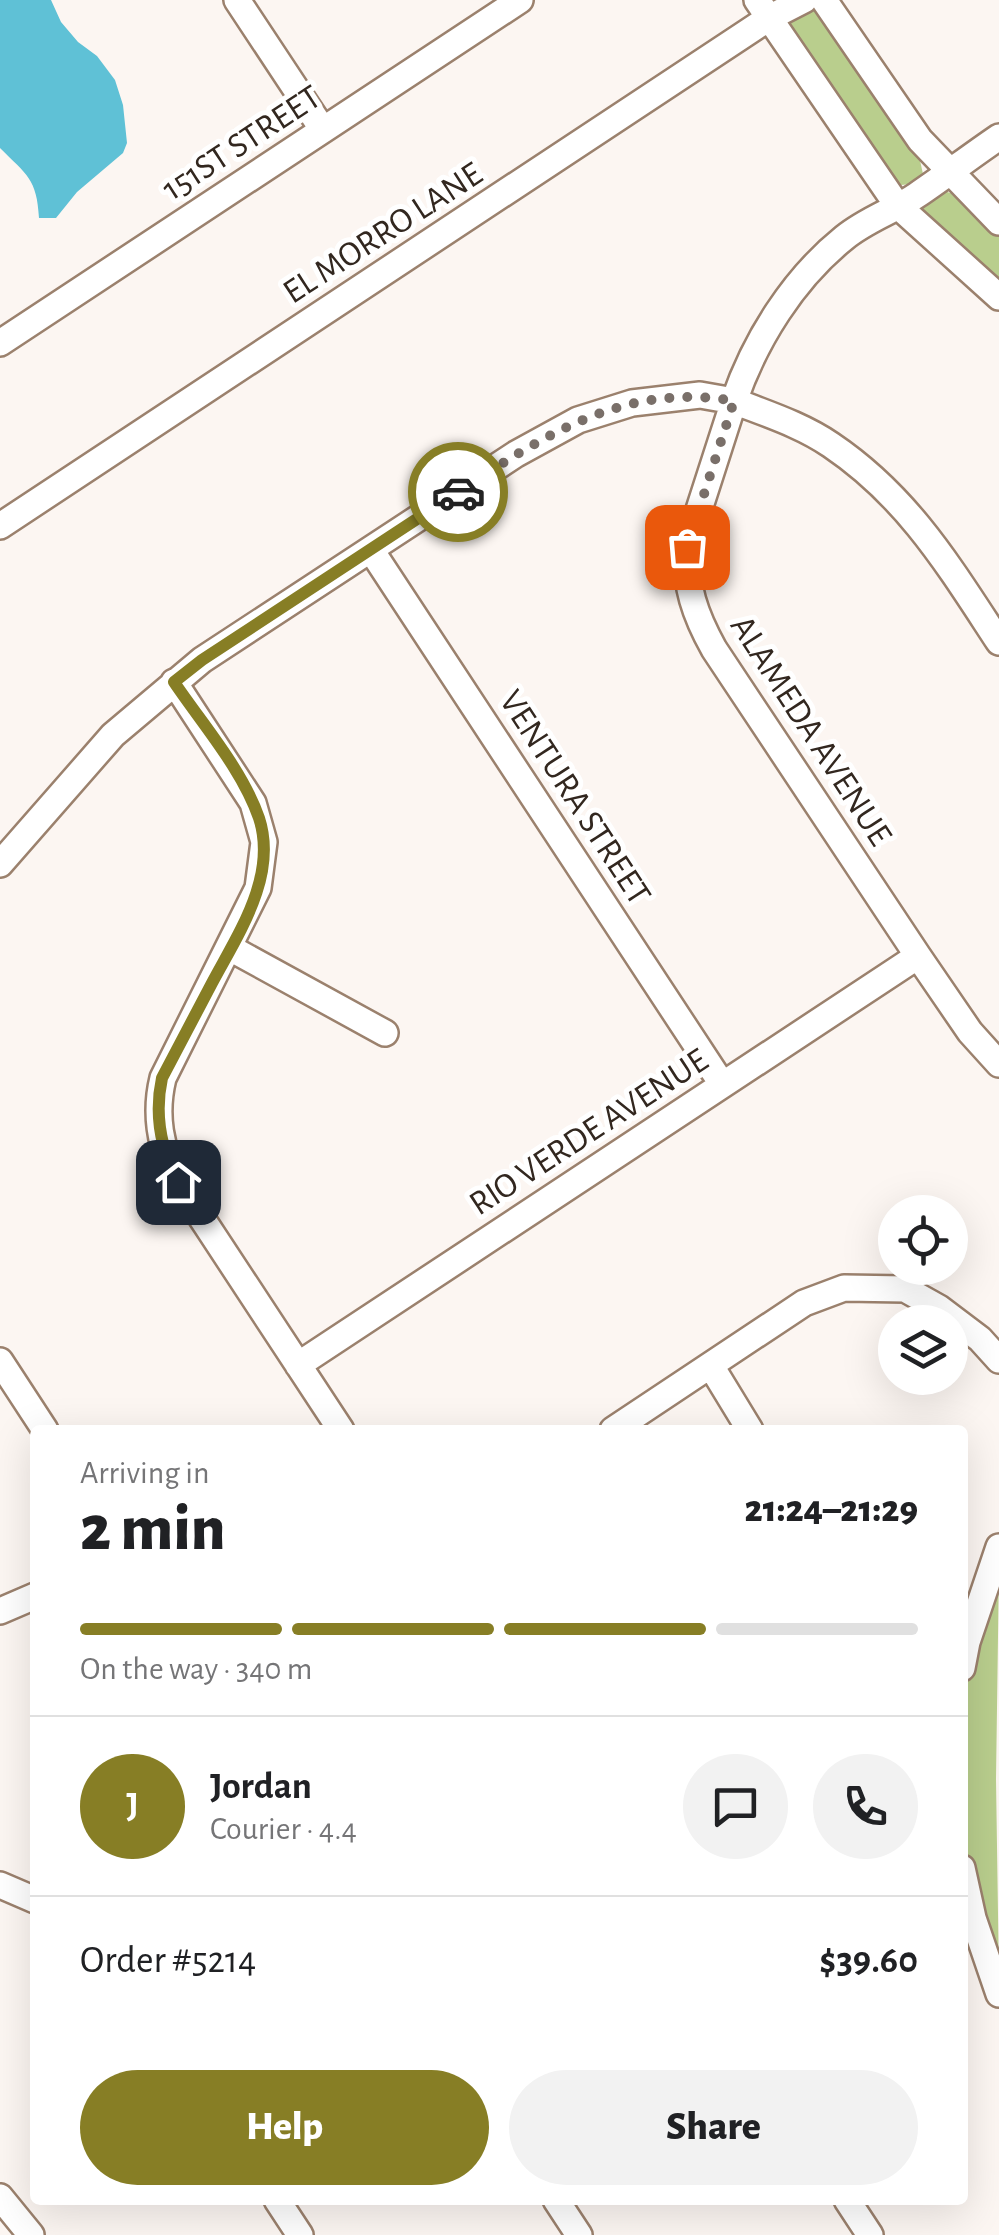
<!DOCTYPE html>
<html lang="en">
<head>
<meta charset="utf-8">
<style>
  :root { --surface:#fff; --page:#f2f2f2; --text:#202124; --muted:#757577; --line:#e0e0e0; --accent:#877e25 }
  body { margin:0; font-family:"Alegreya Sans",sans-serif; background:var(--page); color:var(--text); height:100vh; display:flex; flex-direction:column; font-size:38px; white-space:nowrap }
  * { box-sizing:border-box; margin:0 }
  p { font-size:32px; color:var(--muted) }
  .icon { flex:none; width:55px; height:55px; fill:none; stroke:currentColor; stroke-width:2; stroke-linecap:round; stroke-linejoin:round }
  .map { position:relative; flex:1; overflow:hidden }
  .drawer { position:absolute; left:30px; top:1425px; width:938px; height:780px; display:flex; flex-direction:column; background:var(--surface); border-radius:10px; box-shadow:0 10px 40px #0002 }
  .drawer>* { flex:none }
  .fabs { position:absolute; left:878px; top:1195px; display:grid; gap:20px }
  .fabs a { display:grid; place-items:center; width:90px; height:90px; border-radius:50%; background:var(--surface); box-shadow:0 10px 40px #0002; font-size:50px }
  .pin { position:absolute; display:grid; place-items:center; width:85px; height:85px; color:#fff; margin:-42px; border-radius:20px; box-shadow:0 5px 15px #0006 }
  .courier { position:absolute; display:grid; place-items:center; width:100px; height:100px; margin:-50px; border:8px solid #877e25; border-radius:50%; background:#fff; color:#222; box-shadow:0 2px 12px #0007 }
  .summary em { font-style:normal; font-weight:800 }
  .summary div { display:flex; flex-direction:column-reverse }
  .summary { display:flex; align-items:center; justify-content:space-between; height:170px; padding:0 50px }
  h1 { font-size:65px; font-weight:800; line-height:75px }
  .bar { display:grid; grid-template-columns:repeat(4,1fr); gap:15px 10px; align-content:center; height:120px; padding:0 50px }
  .bar i { height:12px; border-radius:8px; background:var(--line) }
  .bar .active { background:var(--accent) }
  .bar p { grid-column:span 4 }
  .line { display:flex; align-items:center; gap:25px; padding:0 50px; border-top:2px solid var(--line) }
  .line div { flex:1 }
  .round { display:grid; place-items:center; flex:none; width:105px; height:105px; border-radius:52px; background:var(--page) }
  .action { display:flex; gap:20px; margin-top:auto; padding:20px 50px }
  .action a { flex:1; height:115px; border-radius:60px; background:var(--accent); color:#fff; font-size:40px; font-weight:800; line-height:115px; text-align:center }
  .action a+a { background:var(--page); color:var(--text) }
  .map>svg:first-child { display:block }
  .green { fill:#b9ce8d }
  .water { fill:#5fc1d6 }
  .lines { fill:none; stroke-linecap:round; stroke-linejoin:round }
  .minor-casing { stroke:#9b816d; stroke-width:30 }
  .minor { stroke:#fff; stroke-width:25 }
  .done { stroke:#796f69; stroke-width:10; stroke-dasharray:0 18 }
  .route { stroke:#877e25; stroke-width:12 }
  .labels { text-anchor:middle; stroke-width:10; stroke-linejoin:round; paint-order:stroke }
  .street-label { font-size:35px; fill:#32271f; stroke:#fff }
</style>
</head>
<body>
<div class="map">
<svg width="999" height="2235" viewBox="0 0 999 2235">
  <rect width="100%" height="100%" fill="#fcf6f2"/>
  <path class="green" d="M808,8L817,10L919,156L923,174C914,183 906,187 893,184L787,27L790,19Z
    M941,190L960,196L999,233V288L921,214L923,206Z
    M999,1565L996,1779L999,1981L966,1872L963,1840V1710L972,1644Z"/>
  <path class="water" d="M0,0H51L61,22L78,42L97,56L115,80L123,105L127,143L123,153L77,192L56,218H39C37,179 27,175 0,148Z"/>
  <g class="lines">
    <defs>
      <path id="minor" d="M237,0L323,130
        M757,0L897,205L999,297
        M824,0L920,140L999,222
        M0,343L520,0
        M0,526L769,18L804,0
        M371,550L722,1084
        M999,642C949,566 908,497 831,445C802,425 767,414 734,401L687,547C685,586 695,615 714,649L918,956L970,1032L999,1064
        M174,682L253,803L264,842L258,888L163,1078C154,1115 160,1148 178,1182L341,1430
        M0,864L113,735L202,660L516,454L578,420L632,403L700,395L734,401C755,340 793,279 844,238C867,219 894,211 917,195C945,176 971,156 999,137
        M230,948L385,1033
        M0,1361L45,1430
        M298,1365L918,956
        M711,1366L750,1430
        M613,1430L804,1303L844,1288L905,1289L939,1308L980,1339L999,1360
        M0,1611L35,1596
        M962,1668L967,1642L999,1547
        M962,1868L973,1918L999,1994
        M0,1885L35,1900
        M0,2197L31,2235
        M277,2200L300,2235
        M556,2200L579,2235
        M847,2200L870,2235"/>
    </defs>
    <use href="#minor" class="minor-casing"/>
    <use href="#minor" class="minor"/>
  </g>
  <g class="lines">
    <path class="done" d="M458,492C545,435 625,382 734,401L687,547"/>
    <path class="route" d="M178,1182C160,1148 154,1115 162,1078C179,1046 195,1015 212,983C238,934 278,876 259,818C242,769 203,725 174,682L202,660L458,492"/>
  </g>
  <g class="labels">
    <g class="street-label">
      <text transform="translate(241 142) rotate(-33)" y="12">151ST STREET</text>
      <text transform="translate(382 232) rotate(-33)" y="12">EL MORRO LANE</text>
      <text transform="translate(812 730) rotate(57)" y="12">ALAMEDA AVENUE</text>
      <text transform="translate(576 797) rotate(57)" y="12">VENTURA STREET</text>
      <text transform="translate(588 1131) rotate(-33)" y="12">RIO VERDE AVENUE</text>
    </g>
  </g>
</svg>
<div class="fabs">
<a><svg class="icon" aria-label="locate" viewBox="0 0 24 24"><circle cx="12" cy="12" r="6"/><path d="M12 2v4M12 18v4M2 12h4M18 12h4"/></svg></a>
<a><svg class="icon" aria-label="layers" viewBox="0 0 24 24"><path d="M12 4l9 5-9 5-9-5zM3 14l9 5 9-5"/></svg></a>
</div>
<div class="pin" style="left:687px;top:547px;background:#ea580c"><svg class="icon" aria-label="bag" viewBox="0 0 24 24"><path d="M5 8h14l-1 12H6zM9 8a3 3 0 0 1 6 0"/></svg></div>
<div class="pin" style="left:178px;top:1182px;background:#1f2937"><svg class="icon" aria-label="home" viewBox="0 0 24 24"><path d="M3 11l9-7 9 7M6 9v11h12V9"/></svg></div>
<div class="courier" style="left:458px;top:492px"><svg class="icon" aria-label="car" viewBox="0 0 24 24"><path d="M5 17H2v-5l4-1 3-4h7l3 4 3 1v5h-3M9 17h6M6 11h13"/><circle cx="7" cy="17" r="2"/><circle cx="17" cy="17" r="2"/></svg></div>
<section class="drawer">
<div class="summary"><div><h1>2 min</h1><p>Arriving in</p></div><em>21:24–21:29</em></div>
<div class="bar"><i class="active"></i><i class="active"></i><i class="active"></i><i></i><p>On the way · 340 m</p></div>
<div class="line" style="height:180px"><b class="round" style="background:var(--accent);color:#fff">J</b><div><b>Jordan</b><p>Courier · 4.4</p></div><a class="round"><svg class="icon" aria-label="chat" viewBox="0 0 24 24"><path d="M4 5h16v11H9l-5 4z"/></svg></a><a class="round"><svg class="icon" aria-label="phone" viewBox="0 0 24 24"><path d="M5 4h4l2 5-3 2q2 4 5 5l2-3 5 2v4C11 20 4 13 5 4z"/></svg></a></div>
<div class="line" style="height:130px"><div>Order #5214</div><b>$39.60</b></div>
<div class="action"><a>Help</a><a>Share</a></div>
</section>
</div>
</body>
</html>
